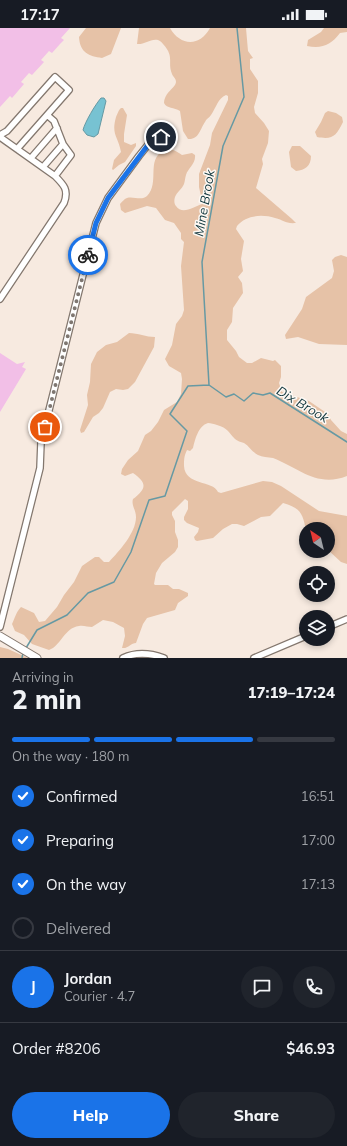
<!DOCTYPE html>
<html lang="en">
<head>
<meta charset="utf-8">
<style>
  :root { --surface:#171b24; --page:#20242c; --text:#f1f3f6; --muted:#9ea1a6; --line:#363941; --accent:#1a73e8 }
  body { margin:0; font-family:Mulish,sans-serif; background:var(--page); color:var(--text); height:100vh; display:flex; flex-direction:column; font-size:15px; white-space:nowrap }
  * { box-sizing:border-box; margin:0 }
  p { font-size:13px; color:var(--muted) }
  .icon { flex:none; width:22px; height:22px; fill:none; stroke:currentColor; stroke-width:2; stroke-linecap:round; stroke-linejoin:round }
  .map { position:relative; height:630px; overflow:hidden }
  .side { display:flex; flex-direction:column; background:var(--surface); flex:1 }
  .side>* { flex:none }
  .needle { width:26px; rotate:325deg }
  .controls { position:absolute; left:299px; top:494px; display:grid; gap:8px }
  .controls a { display:grid; place-items:center; width:36px; height:36px; border-radius:50%; background:var(--surface); box-shadow:0 2px 6px #0003; font-size:20px }
  .pin { position:absolute; display:grid; place-items:center; width:34px; height:34px; color:#fff; margin:-17px; border:2px solid #fff; border-radius:50%; box-shadow:0 1px 4px #0007 }
  .courier { position:absolute; display:grid; place-items:center; width:40px; height:40px; margin:-20px; border:3px solid #1a73e8; border-radius:50%; background:#fff; color:#222; box-shadow:0 1px 5px #0007 }
  .summary em { font-style:normal; font-weight:800 }
  .summary div { display:flex; flex-direction:column-reverse }
  .summary { display:flex; align-items:center; justify-content:space-between; height:68px; padding:0 12px }
  h1 { font-size:26px; font-weight:800; line-height:30px }
  .bar { display:grid; grid-template-columns:repeat(4,1fr); gap:6px 4px; align-content:center; height:48px; padding:0 12px }
  .bar i { height:5px; border-radius:3px; background:var(--line) }
  .bar .active { background:var(--accent) }
  .bar p { grid-column:span 4 }
  .line { display:flex; align-items:center; gap:10px; padding:0 12px; border-top:1px solid var(--line) }
  .line div { flex:1 }
  .round { display:grid; place-items:center; flex:none; width:42px; height:42px; border-radius:21px; background:var(--page) }
  ol { padding:0 12px; list-style:none }
  li { display:flex; align-items:center; gap:12px; height:44px }
  li p { margin-inline-start:auto }
  li .icon { padding:4px; border-radius:50%; background:var(--accent); color:#fff; stroke-width:4 }
  li:last-child { color:var(--muted) }
  li i { width:22px; height:22px; border:2px solid var(--line); border-radius:50% }
  .action { display:flex; gap:8px; margin-top:auto; padding:8px 12px }
  .action a { flex:1; height:46px; border-radius:24px; background:var(--accent); color:#fff; font-size:16px; font-weight:800; line-height:46px; text-align:center }
  .action a+a { background:var(--page); color:var(--text) }
  .status { display:flex; justify-content:space-between; align-items:center; height:28px; padding:0 20px; background:var(--surface); direction:ltr }
  .status svg { height:11px; fill:currentColor }
  .map>svg:first-child { display:block }
  .green { fill:#e6c2a7 }
  .water { fill:#77c2d2; stroke:#6699a3 }
  .lines { fill:none; stroke-linecap:round; stroke-linejoin:round }
  .stream { stroke:#6699a3; stroke-width:1.5 }
  .building { fill:#f2bfe7 }
  .minor-casing { stroke:#83776e; stroke-width:8 }
  .major-casing { stroke:#83776e; stroke-width:9 }
  .minor { stroke:#fff; stroke-width:5.5 }
  .major { stroke:#fff; stroke-width:7 }
  .done { stroke:#7f7771; stroke-width:4; stroke-dasharray:0 7.2 }
  .route { stroke:#1a73e8; stroke-width:5 }
  .labels { text-anchor:middle; stroke-width:3; stroke-linejoin:round; paint-order:stroke }
  .water-label { font-size:13px; font-style:italic; fill:#10353c; stroke:#fef9f4 }
</style>
</head>
<body>
<div class="status"><b>17:17</b><svg viewBox="0 0 49 12"><path d="M0 12V9h3v3zM5 12V6h3v6zM10 12V3h3v9zM15 12V0h3v12zM26 1h20v11H26zM47 4h2v5h-2z"/></svg></div>
<div class="map">
<svg width="347" height="630" viewBox="0 0 347 630">
  <rect width="100%" height="100%" fill="#f7eae0"/>
  <path class="green" d="M86,0H121L111,26L102,30C89,28 80,25 79,9Z
    M139,0H170C180,18 200,19 210,0H246L248,23L253,30L250,31V41L258,53V65L254,79L255,85L264,95L269,103L268,115L262,131L263,136L256,160L292,191L296,195C285,196 284,192 275,190C262,186 246,187 237,198L236,201L244,213L241,231L243,243L238,249L242,255L243,265L233,280L232,294L227,302V312L236,323L239,329L247,335H252L261,330L273,333L275,332L281,338V349L279,355L282,364L309,373L328,386L331,392L341,403L347,406V448C317,460 299,440 273,430C268,429 262,429 258,427C252,424 249,418 244,415C241,414 237,413 235,411C228,404 228,400 217,397C214,396 211,395 208,395C198,398 195,412 193,420L190,423L187,422C184,428 184,432 184,438C185,458 213,452 218,464L221,465L263,453L272,454L281,458L319,483L347,488V536L341,534L328,522V501H306V503C303,486 301,480 283,475L270,488L261,489L244,498L237,496H232L223,501L213,510L197,513L195,512L194,509L198,504L199,500L187,495L184,492V489L188,481V473L185,471L172,484V487L175,493V504L178,512V519L175,524L162,535L156,545L154,556L155,557H168L173,561H179L188,565V568L178,575L175,582L147,590L143,596L136,615C131,615 128,621 122,620L125,608L124,600L113,594L103,592L92,599C88,599 83,597 79,598C64,600 61,618 49,622L32,616L24,607L15,603L12,596C15,590 16,584 21,579L34,585L39,594L45,593L57,579L64,567L74,554L82,538L95,529H99L104,534H109C119,523 136,505 136,489C136,482 131,477 133,471C147,460 147,455 133,445L125,448L121,446L122,441L128,432L138,423L145,407L151,403L158,394L164,382L177,374L181,366L182,351L181,345L169,338L165,331L172,317L176,296L182,288L184,282L181,238L184,214L181,211V205L174,195L165,192L156,180L147,178L125,185L121,182L120,176C122,174 124,171 127,170C133,168 142,173 147,168C160,155 146,132 163,123C171,119 175,123 182,127L192,125L195,127C196,136 188,140 186,147C185,150 185,153 184,156C182,161 177,164 175,169C174,172 174,176 176,178C182,187 194,179 202,176V173L199,159V146L210,117L212,105L228,72V68L226,67C218,70 216,80 211,87C209,90 206,91 205,94C200,101 199,112 188,111L183,103L180,83C174,79 167,81 164,75C165,63 175,61 176,54C176,50 173,49 172,46C167,34 175,29 163,16C162,15 161,13 158,12C151,10 144,17 137,16Z
    M324,0H347V4L340,5C331,17 322,21 307,18L308,12L321,4Z
    M121,80H123L127,87L124,106V114L131,117L136,115V118L125,134L119,137L113,142L112,141L114,132L121,124C118,108 111,107 116,89C118,85 118,83 121,80Z
    M328,83L336,85L342,89L343,94C336,108 333,112 317,109L315,104L321,94L325,85Z
    M292,118H300L311,128C311,138 305,142 296,143L291,139L289,124Z
    M341,227L347,229V317L319,316L298,309L286,311L285,307L302,281L306,269L332,250L334,243L332,232L335,229Z
    M129,305C138,305 146,309 155,309L154,319L135,354L128,361L123,362L116,361L110,364L103,380L99,385L93,389L84,404L81,405L80,402L88,377L87,367L90,354L91,336L97,324L106,317L117,314Z
    M0,619L8,621L28,630H0Z"/>
  <path class="water" d="M101,70H104L106,73L98,106L94,109L87,107L83,102C85,94 95,77 101,70Z"/>
  <g class="lines">
    <path class="stream" d="M209,357L202,234L223,118L244,69L237,0
      M209,357L226,369L234,366L244,373L253,365L263,367L270,365L347,414
      M26,620L37,602L67,587L88,565L114,554L131,524L149,472L165,468L187,403L170,386L188,358L209,357
      M22,630L23,625"/>
  </g>
  <path class="building" d="M0,0H70L61,10L64,12L60,16L52,25L49,23L41,32L44,34L32,47L29,45L21,54L24,56L12,70L10,68L0,79Z
    M0,325L17,336L25,334L22,339L26,341L0,384Z"/>
  <g class="lines">
    <defs>
      <path id="minor" d="M0,107L7,103L55,49L69,62L47,87L54,93L63,116L71,127L55,148L0,109
        M17,121L47,87
        M31,130L57,100
        M43,139L63,116
        M0,271L64,175C69,162 64,157 55,148
        M0,599L40,440L41,414L96,195L108,170L139,128L151,113L156,109H161
        M328,599L347,591
        M123,630C136,624 150,625 164,630
        M254,630L306,608"/>
      <path id="major" d="M0,608L37,630"/>
    </defs>
    <use href="#minor" class="minor-casing"/>
    <use href="#major" class="major-casing"/>
    <use href="#minor" class="minor"/>
    <use href="#major" class="major"/>
  </g>
  <g class="lines">
    <path class="done" d="M45,399L88,227"/>
    <path class="route" d="M88,227L96,195L108,170L151,113L156,110L161,109"/>
  </g>
  <g class="labels">
    <g class="water-label">
      <text transform="translate(204 175) rotate(-80)" y="5">Mine Brook</text>
      <text transform="translate(303 376) rotate(31)" y="5">Dix Brook</text>
    </g>
  </g>
</svg>
<div class="controls">
<a><svg class="needle" viewBox="-14 -14 28 28"><path d="M0-13l5 13h-10z" fill="#e53935"/><path d="M0 13l5-13h-10z" fill="#9ea1a6"/></svg></a>
<a><svg class="icon" aria-label="locate" viewBox="0 0 24 24"><circle cx="12" cy="12" r="6"/><path d="M12 2v4M12 18v4M2 12h4M18 12h4"/></svg></a>
<a><svg class="icon" aria-label="layers" viewBox="0 0 24 24"><path d="M12 4l9 5-9 5-9-5zM3 14l9 5 9-5"/></svg></a>
</div>
<div class="pin" style="left:45px;top:399px;background:#ea580c"><svg class="icon" aria-label="bag" viewBox="0 0 24 24"><path d="M5 8h14l-1 12H6zM9 8a3 3 0 0 1 6 0"/></svg></div>
<div class="pin" style="left:161px;top:109px;background:#1f2937"><svg class="icon" aria-label="home" viewBox="0 0 24 24"><path d="M3 11l9-7 9 7M6 9v11h12V9"/></svg></div>
<div class="courier" style="left:88px;top:227px"><svg class="icon" aria-label="bike" viewBox="0 0 24 24"><circle cx="6" cy="16" r="4"/><circle cx="18" cy="16" r="4"/><path d="M6 16l4-8h5l3 8M10 8l3 8H6M13 5h3"/></svg></div>
</div>
<section class="side">
<div class="summary"><div><h1>2 min</h1><p>Arriving in</p></div><em>17:19–17:24</em></div>
<div class="bar"><i class="active"></i><i class="active"></i><i class="active"></i><i></i><p>On the way · 180 m</p></div>
<ol>
<li><svg class="icon" aria-label="check" viewBox="0 0 24 24"><path d="M5 12l5 5 9-10"/></svg>Confirmed<p>16:51</p></li>
<li><svg class="icon" aria-label="check" viewBox="0 0 24 24"><path d="M5 12l5 5 9-10"/></svg>Preparing<p>17:00</p></li>
<li><svg class="icon" aria-label="check" viewBox="0 0 24 24"><path d="M5 12l5 5 9-10"/></svg>On the way<p>17:13</p></li>
<li><i></i>Delivered</li>
</ol>
<div class="line" style="height:72px"><b class="round" style="background:var(--accent);color:#fff">J</b><div><b>Jordan</b><p>Courier · 4.7</p></div><a class="round"><svg class="icon" aria-label="chat" viewBox="0 0 24 24"><path d="M4 5h16v11H9l-5 4z"/></svg></a><a class="round"><svg class="icon" aria-label="phone" viewBox="0 0 24 24"><path d="M5 4h4l2 5-3 2q2 4 5 5l2-3 5 2v4C11 20 4 13 5 4z"/></svg></a></div>
<div class="line" style="height:52px"><div>Order #8206</div><b>$46.93</b></div>
<div class="action"><a>Help</a><a>Share</a></div>
</section>
</body>
</html>
